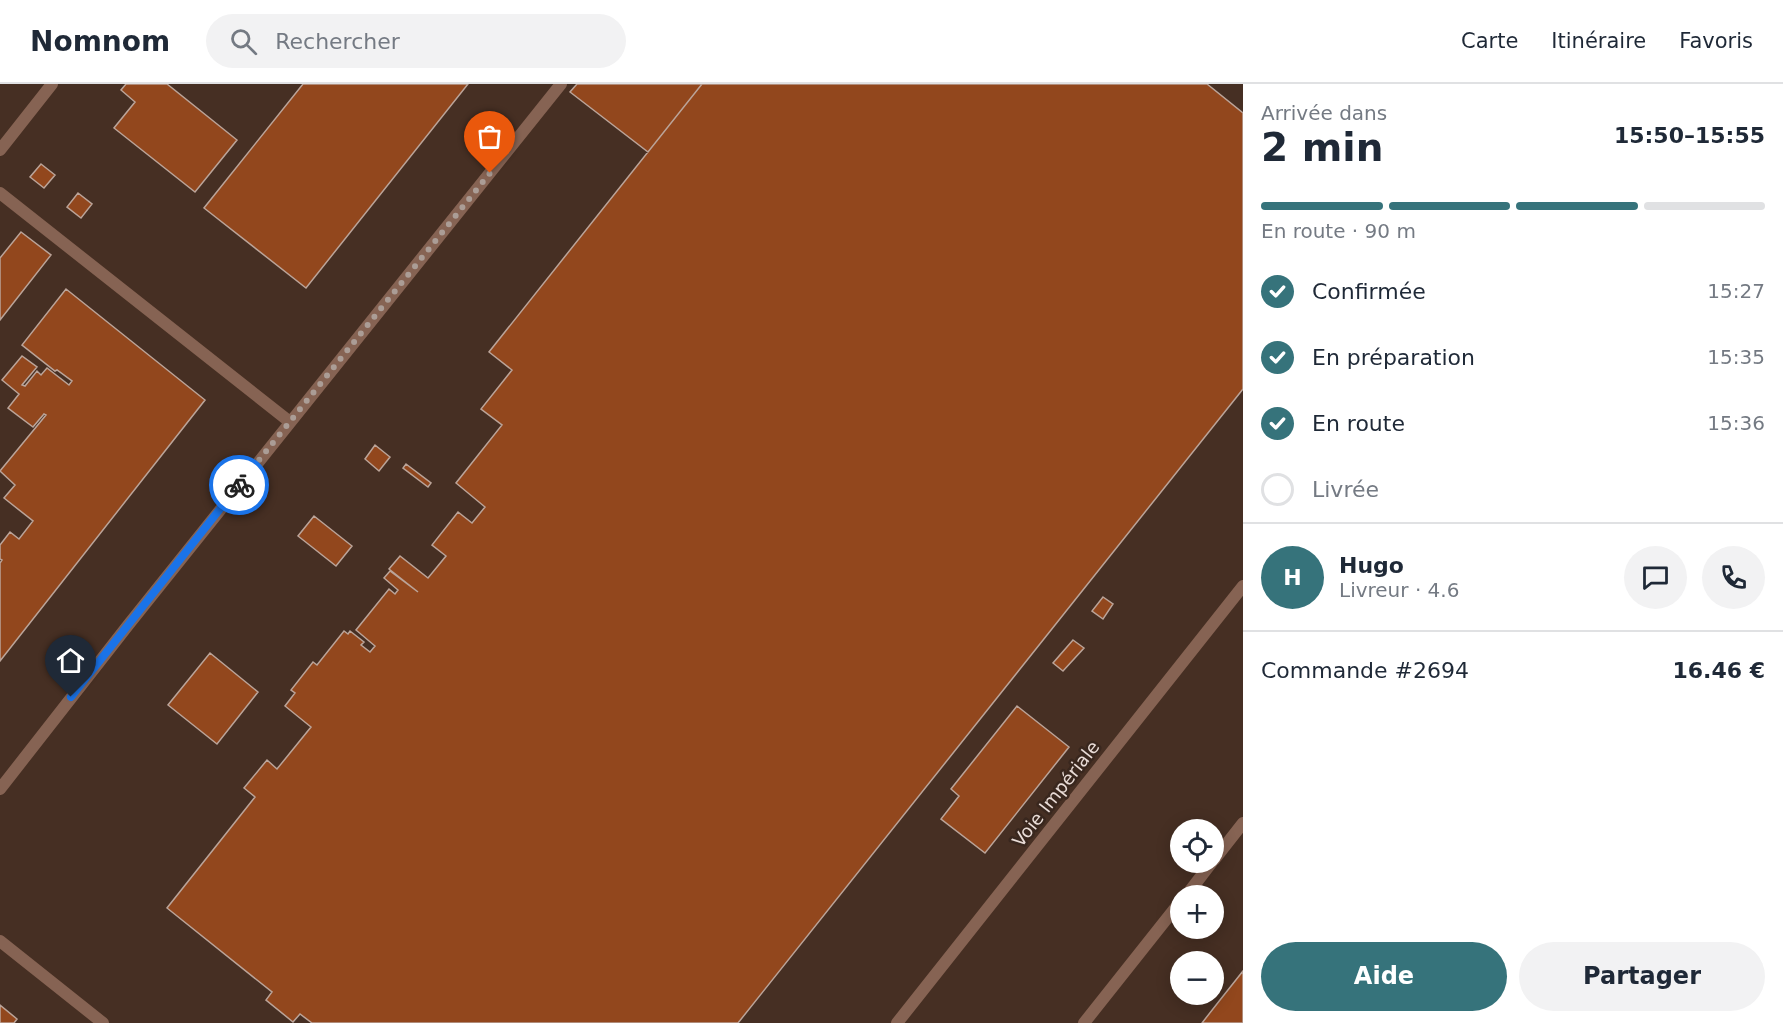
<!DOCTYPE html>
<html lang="fr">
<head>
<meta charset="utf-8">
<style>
  :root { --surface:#fff; --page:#f2f2f3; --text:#1f2937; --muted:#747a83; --line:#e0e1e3; --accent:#36737b }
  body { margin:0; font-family:"DejaVu Sans",sans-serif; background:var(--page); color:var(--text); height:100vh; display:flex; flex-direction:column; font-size:22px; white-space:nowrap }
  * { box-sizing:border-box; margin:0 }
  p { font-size:20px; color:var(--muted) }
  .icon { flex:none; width:33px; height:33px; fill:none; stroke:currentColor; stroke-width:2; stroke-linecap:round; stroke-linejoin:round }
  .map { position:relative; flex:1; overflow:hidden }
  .side { display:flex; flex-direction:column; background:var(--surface); width:540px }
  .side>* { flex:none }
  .controls { position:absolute; left:1170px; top:735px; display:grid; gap:12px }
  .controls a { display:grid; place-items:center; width:54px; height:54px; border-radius:50%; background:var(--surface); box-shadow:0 3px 15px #0003; font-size:30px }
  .pin { position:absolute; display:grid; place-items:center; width:51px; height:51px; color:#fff; margin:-62px -26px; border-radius:50% 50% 50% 0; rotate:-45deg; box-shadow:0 0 6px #0007 }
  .pin .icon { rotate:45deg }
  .courier { position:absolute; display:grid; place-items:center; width:60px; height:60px; margin:-30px; border:4px solid #1a73e8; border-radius:50%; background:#fff; color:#222; box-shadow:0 2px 8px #0007 }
  .headline em { font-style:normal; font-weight:800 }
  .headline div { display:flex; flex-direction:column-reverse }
  .headline { display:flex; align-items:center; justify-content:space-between; height:102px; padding:0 18px }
  h1 { font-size:39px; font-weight:800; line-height:45px }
  .bar { display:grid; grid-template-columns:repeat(4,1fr); gap:9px 6px; align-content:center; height:72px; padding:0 18px }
  .bar i { height:8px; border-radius:4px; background:var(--line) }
  .bar .selected { background:var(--accent) }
  .bar p { grid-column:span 4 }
  .line { display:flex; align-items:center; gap:15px; padding:0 18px; border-top:2px solid var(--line) }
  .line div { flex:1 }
  .round { display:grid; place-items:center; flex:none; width:63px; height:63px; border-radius:32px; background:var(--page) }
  ol { padding:0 18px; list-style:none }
  li { display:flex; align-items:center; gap:18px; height:66px }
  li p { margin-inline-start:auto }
  li .icon { padding:6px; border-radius:50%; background:var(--accent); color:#fff; stroke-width:4 }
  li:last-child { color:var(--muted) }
  li i { width:33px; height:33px; border:3px solid var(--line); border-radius:50% }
  .primary-button { display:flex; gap:12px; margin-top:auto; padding:12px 18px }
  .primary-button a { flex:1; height:69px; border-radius:36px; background:var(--accent); color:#fff; font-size:24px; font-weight:800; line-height:69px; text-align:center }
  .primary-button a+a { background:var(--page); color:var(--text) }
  header { display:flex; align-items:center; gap:36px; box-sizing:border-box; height:84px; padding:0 30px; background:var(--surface); border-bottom:2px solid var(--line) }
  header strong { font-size:28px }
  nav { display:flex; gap:33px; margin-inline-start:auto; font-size:21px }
  .search { width:420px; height:54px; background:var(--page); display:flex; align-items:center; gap:15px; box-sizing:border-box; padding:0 21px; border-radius:33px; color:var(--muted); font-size:22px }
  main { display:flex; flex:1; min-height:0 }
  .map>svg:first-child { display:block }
  .built { fill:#462f23; fill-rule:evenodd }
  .building { fill:#92471d; stroke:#bba499; stroke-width:1.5 }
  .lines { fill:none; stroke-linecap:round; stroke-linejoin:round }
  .lane { stroke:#866353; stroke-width:12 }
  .street { stroke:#866353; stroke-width:12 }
  .done { stroke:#ab9d96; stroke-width:6; stroke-dasharray:0 10.8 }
  .route { stroke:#1a73e8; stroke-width:8 }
  .labels { text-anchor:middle; stroke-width:5; stroke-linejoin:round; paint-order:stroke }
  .street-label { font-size:18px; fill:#e9dcd7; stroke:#39271e }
</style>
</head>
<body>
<header>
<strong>Nomnom</strong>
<div class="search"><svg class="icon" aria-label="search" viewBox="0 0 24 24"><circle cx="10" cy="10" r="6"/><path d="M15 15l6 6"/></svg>Rechercher</div>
<nav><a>Carte</a><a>Itinéraire</a><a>Favoris</a></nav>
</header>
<main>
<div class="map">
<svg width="1243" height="939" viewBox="0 0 1243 939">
  <rect width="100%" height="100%" fill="#39271e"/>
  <path class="built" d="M0,0H1243V939H0ZM1180,746H1214V778H1180ZM1180,812H1214V844H1180ZM1180,878H1214V910H1180Z"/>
  <path class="building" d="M126,0H167L237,56L195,108L114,44L135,18L121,6Z
    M303,0H468L306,204L204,124Z
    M577,0H702L648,68L570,8Z
    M702,0H1207L1243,29V305L738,939H312L300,930L293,938L266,916L272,908L167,824L255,713L244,704L267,676L277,685L311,643L285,622L295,609L291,606L313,578L317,581L344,547L348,550L350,547L364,558L361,561L370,568L375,562L356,546L389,505L395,510L398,506L384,494L390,487L418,508L389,485L400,472L428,494L446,472L432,461L458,428L472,439L485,423L456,399L502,341L481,325L512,286L489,268Z
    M41,80L55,91L44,104L30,93Z
    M78,109L92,120L81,134L67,123Z
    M21,148L51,171L0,236V174Z
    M66,205L205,316L0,577V479L2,476L0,475V461L10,448L19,455L33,437L4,414L15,401L0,387L46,331L44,330L33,343L8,324L19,310L2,296L22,272L37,283L22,301L25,302L37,287L41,291L47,284L69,301L72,297L57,286L55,287L22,261Z
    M375,361L390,373L379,387L365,375Z
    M406,380L431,399L428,403L403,384Z
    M314,432L352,462L336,482L298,452Z
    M1103,513L1113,520L1103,535L1092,527Z
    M1073,556L1084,564L1063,587L1053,579Z
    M210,569L258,608L217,660L168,621Z
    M1017,622L1069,663L985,769L941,735L959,712L951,705Z
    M1243,887V939H1202L1220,916Z
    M0,921L17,935L14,939H0Z"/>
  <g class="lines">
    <path class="lane" d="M1214,776L1243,739
      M1186,812L1212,778
      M0,857L103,939
      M1084,939L1180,818"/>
    <path class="street" d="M0,66L52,0
      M0,109L290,338
      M0,705L129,540L561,0
      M897,939L1243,502"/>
  </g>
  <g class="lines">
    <path class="done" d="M239,401L490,89"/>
    <path class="route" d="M71,613L239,401"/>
  </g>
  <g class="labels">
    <g class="street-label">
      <text transform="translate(1056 710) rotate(-52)" y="6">Voie Impériale</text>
    </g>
  </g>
</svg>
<div class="controls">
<a><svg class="icon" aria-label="locate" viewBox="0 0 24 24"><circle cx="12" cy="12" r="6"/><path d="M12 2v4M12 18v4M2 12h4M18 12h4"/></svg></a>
<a>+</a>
<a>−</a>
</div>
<div class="pin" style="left:490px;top:89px;background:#ea580c"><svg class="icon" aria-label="bag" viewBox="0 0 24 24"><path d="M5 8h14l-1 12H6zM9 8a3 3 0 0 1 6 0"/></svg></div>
<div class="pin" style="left:71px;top:613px;background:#1f2937"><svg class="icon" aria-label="home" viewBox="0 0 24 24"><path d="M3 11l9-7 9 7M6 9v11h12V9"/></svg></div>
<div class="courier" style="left:239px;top:401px"><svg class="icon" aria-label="bike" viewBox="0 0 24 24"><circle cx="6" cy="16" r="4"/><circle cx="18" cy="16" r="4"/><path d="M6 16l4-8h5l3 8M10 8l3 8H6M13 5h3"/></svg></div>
</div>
<section class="side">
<div class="headline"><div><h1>2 min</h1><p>Arrivée dans</p></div><em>15:50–15:55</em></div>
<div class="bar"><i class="selected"></i><i class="selected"></i><i class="selected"></i><i></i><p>En route · 90 m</p></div>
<ol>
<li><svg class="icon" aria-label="check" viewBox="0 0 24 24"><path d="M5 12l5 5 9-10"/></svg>Confirmée<p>15:27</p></li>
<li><svg class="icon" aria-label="check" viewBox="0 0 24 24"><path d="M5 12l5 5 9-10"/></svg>En préparation<p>15:35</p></li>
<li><svg class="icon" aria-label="check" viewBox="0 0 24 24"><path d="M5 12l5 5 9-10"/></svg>En route<p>15:36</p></li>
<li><i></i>Livrée</li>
</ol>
<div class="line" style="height:108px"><b class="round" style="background:var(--accent);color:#fff">H</b><div><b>Hugo</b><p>Livreur · 4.6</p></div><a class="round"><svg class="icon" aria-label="chat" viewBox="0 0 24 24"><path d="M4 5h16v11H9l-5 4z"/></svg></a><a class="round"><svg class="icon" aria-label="phone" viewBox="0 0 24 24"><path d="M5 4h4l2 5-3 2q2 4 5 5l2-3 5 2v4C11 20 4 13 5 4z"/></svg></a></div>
<div class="line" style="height:78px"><div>Commande #2694</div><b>16.46 €</b></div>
<div class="primary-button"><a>Aide</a><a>Partager</a></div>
</section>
</main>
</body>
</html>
